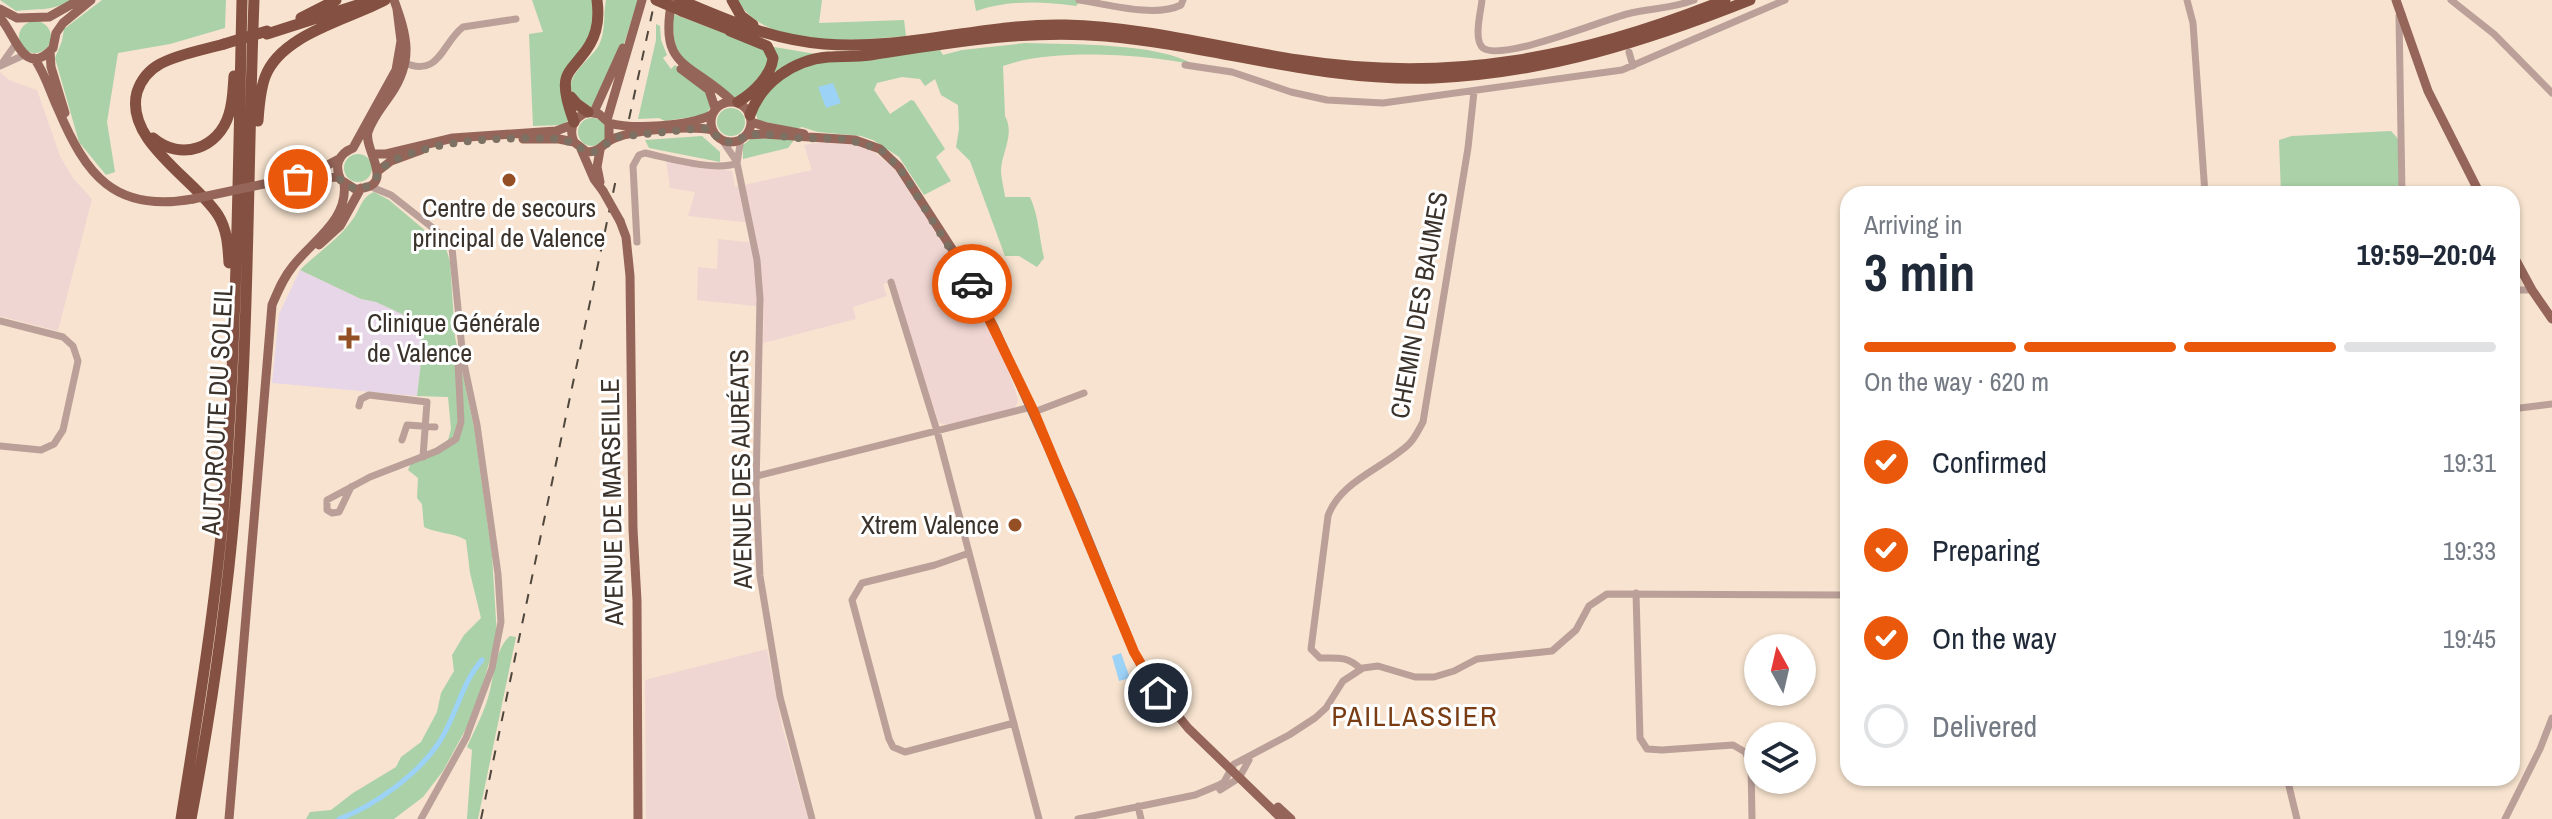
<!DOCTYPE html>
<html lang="en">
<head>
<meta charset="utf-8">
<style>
  :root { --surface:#fff; --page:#f2f2f3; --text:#1f2937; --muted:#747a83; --line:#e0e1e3; --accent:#ea580c }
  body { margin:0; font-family:"Archivo Narrow",sans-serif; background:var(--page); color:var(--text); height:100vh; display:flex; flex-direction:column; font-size:30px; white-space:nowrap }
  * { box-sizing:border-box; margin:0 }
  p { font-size:26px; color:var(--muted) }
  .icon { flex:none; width:44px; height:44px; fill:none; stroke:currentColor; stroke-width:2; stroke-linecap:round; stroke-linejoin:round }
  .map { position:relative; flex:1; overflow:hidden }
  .details { position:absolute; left:1840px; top:186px; width:680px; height:600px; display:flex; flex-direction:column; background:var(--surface); border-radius:24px; box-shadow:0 2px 6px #0004 }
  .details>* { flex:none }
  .needle { width:52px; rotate:352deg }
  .fabs { position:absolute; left:1744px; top:634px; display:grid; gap:16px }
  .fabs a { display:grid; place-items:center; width:72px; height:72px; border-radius:50%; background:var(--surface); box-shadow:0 2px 6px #0004; font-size:40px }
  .pin { position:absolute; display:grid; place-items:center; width:68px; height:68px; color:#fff; margin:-34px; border:4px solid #fff; border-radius:50%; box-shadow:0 2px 8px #0007 }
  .courier { position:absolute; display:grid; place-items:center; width:80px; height:80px; margin:-40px; border:6px solid #ea580c; border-radius:50%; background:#fff; color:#222; box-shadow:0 2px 10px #0007 }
  .head em { font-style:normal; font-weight:700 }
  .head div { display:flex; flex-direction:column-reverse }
  .head { display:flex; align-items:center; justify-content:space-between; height:136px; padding:0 24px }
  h1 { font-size:52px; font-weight:700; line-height:60px }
  .bar { display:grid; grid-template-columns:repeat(4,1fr); gap:12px 8px; align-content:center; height:96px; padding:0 24px }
  .bar i { height:10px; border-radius:6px; background:var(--line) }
  .bar .on { background:var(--accent) }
  .bar p { grid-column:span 4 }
  ol { padding:0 24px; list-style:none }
  li { display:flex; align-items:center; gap:24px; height:88px }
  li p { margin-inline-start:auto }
  li .icon { padding:8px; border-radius:50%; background:var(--accent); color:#fff; stroke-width:4 }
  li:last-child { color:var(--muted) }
  li i { width:44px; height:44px; border:4px solid var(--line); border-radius:50% }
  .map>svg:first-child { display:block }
  .commercial { fill:#f0d6d2 }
  .medical { fill:#e7d6e8 }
  .green { fill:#aad1a7 }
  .water { fill:#9dd2f7 }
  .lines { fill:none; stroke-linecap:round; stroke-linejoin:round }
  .canal { stroke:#9dd2f7; stroke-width:5 }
  .minor { stroke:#bba099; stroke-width:7 }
  .major { stroke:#946558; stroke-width:9 }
  .highway { stroke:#845041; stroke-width:11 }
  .rail { stroke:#4f463c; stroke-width:2; stroke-dasharray:10 10; stroke-linecap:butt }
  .major-bridge { stroke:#946558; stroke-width:9 }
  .highway-bridge { stroke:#845041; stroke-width:11 }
  .done { stroke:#7d7164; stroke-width:8; stroke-dasharray:0 14.4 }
  .route { stroke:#ea580c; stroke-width:10 }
  .poi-dot { fill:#944f24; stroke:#fff; stroke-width:3 }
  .labels { text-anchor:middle; stroke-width:6; stroke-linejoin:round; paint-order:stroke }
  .poi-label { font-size:26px; fill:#3b332b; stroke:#fff }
  .street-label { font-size:26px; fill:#3b332b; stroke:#fff }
  .neighbourhood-label { font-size:28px; letter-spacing:2px; fill:#793c13; stroke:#fff }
</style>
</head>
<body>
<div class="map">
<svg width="2552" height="819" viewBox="0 0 2552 819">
  <rect width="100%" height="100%" fill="#f7e3cf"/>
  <path class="commercial" d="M0,72L9,80L37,90L60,156L73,178L92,199L58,331L0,316Z
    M821,142L852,143L870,149L899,172L945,245L988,324L1007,366L1017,396L1018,401L1014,409L949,425L939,423L893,281L883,284L887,296L853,307L856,319L763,343L764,307L697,300L698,267L717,269L718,239L756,243L752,223L688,216L695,192L670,188L666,159L732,171L735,187L812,170L804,145Z
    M767,649L782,726L808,819H646L645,680Z"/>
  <path class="medical" d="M300,270L361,299L376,302L402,314L419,331L423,345L417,396L272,383L279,314Z"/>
  <path class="green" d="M0,0H71C52,12 37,8 16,11Z
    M102,0H226L225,28L170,44L118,53L107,122L115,172L106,175L79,142L55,58L62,41L64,29Z
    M532,0H594V33L569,66V120L562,125L533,126L529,34L543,32Z
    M606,0H638L625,41L592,107L588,108C584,104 576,99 573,94C563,76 592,59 599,45C606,30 603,15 606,0Z
    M737,0H822L819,23L904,20L906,36C855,40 768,51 737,0Z
    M974,0H1081L1076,6C1042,1 1008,0 976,11Z
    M671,13L766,49L771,60L750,89L735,98L731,96L676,54Z
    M19 37a16 16 0 1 1 32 0a16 16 0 1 1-32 0Z
    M656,24L660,26L661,40L667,55L663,58L671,69L675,65L706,92L711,107L705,115L665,121L659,118L638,119L656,40Z
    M1026,43C1073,45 1155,42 1195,65C1146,54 1050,48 1003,66L1005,116C1015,134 1002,152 1001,170C1001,178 1004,188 1005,197H1030C1039,217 1039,237 1044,258L1037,267L1019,256H1005L970,161L956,147L959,129L958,105L941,95L935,79L925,86L920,79L902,77L877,83L874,90L890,114L911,100L914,101L945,149L936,157L951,181L924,195L899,157L873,140L861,136L818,132L802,127L795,129L758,120C746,97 793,70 812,62L940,50L943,55L962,50Z
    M774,47L816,54L774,78Z
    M717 122a14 14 0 1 1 28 0a14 14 0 1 1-28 0Z
    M578 132a14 14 0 1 1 28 0a14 14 0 1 1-28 0Z
    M2391,131L2400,141L2402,194H2281L2279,140L2292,136Z
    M702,136L720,152V162L649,148L645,140Z
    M753,137L794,140L788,148L743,159V145Z
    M344 168a14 14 0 1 1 28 0a14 14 0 1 1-28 0Z
    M374,192L389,200L446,248L450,262L455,337L474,428L492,555L497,636L474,714L443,771L423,797L394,819H306L310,812L331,810L353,793L396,767L401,757L421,742L437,712L441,693L454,671L452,655L464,635L481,618L470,573L466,540C452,532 438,534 424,527L422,504L417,498L418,478L408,470L411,463L448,440L451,429L448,397L417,396L423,345L418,331L402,314L376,302L361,299L300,270C318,252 341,238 355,216C361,206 362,197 374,192Z
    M510,636L516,637L478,819H467L472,750L467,747C474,732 482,716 487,701C494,681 494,649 510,636Z"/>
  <path class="water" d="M833,83L841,103L826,108L818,87Z
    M1121,653L1130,678L1119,681L1112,656Z"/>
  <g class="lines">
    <path class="canal" d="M339,819C374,806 417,775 438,744C456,718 461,683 482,660"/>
    <path class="minor" d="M1079,0C1107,4 1155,18 1181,5L1183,0
      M1482,0C1481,11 1473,40 1483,48C1502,62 1603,20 1627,14C1649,8 1671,9 1694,0
      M2187,0L2193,23L2205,194
      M2451,0L2494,34L2552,93
      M1629,52L1633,66
      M3,62L15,45
      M402,62C440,79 441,44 463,27L516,19
      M1185,65L1232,72L1291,92L1327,100L1383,103L1622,70L1785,0
      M0,66L24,55
      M741,139L737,163L757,260L760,299L756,489L760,576L780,697L812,819
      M722,140L737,162
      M369,186L391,195L438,232L452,248L463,359L477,425L498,574L501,622L492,668L466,738L421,819
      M2402,194L2399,16L2402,14
      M637,242L633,166L639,155L645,153C669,158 716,172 737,163
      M891,282L937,431L1039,819
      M2512,290H2532
      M0,321L63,337L73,346L78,361L63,430L54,444L41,450L0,446
      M359,406L361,399L369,395L427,402L423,457
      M2512,409L2552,404
      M1034,412L1084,393
      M402,440L407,425L435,427
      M757,476L1031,407
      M351,487L339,512L332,513L327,510V500L370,477L437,451L456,439L461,422L458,363L463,359
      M969,553L935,565L862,583L852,600L889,739L893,747L905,752L1014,723
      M1636,593L1640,738L1647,749L1662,750L1733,745L1745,752L1751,764L1752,819
      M1361,669C1347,656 1339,658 1320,658L1311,649L1328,516C1340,481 1384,468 1409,444C1415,438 1419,429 1423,422L1468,148L1474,92
      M2287,778L2297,819
      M1220,790L1239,778L1249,760
      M1138,806L1141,819
      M1078,819L1195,795L1219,785L1224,782L1234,764L1289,735L1315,718L1326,708L1343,681L1363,668L1378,666L1415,677H1434L1454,671L1477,659L1552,651L1576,630L1589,606L1607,594L1848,595
      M2505,819L2540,749L2552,718"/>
    <path class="major" d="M394,0C407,36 414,60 391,94C383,106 373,117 368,132C363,150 399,188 355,189L341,180C334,166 338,154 353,148L396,70L401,41L397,9
      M672,0C658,69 690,61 732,101
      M2396,0L2428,91L2480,194
      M0,9L17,18L49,17L79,0
      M0,18C15,33 24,80 53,48L56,33L63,23L91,0
      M50,52L51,67L65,113
      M34,58C45,73 50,92 58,109C86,175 114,213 193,199
      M681,69L709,90L715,108
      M711 122a20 20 0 1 1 40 0a20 20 0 1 1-40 0Z
      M594,112L623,48
      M607,120L642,0
      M751,122L767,127L804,134
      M609,123C634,130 688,126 711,115
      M746,135L764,134L855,140L880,149L899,167L954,252L994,327L1073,502L1134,652L1149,680L1188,728L1282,819
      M523,139H559L574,142
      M609,141V123L599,114L588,112C574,117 568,128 574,142L587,152C602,152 603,142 615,138C635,130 692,125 712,130
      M581,149L594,179L603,191
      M373,154H386L453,138L556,131L572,125
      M378,171L391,161L421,150
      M300,179L339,177
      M273,182L324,167L339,159
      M600,182L597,167L600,150
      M620,221L626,237L630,276L633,529L637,601L638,819
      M319,245L340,226L361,188
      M2512,253L2532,290L2552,319
      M1278,807L1291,819
      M229,819L272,305C278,291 283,278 293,266C312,241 349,220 344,183"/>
    <path class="highway" d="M680,0C727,20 772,40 824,44C905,51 984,23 1065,25C1145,27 1220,48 1298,60C1452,84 1583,57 1725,0
      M732,0L741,16L753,25
      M682,11L736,32
      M301,18L336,0
      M730,31L767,46L773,58C771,76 753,93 738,102
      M267,34L373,0
      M224,44C203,50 178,54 160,64C149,70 141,80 137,92C124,141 195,179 218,215C227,229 228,246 229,263
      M571,97L577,104L588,112
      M750,115C761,83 793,60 828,57C842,56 856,57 870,55C947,43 1026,29 1105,36C1218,46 1318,82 1434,78C1546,73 1647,41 1750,0
      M258,121C259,106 260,91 265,77C281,34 348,20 385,0
      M574,122C570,110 563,91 566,79C568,70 575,65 580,58C596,40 600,23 597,0
      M153,138C181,162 219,148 229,114C233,102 233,89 234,76
      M181,819C197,718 214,616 223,514C237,343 238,171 242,0
      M191,819C213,702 230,584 238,465C249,310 248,155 254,0"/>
    <path class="rail" d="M629,119L655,0
      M481,819L616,179"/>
    <path class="major-bridge" d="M603,191L620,221
      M193,199L273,182"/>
    <path class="highway-bridge" d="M656,0L682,11
      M224,44L267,31"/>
  </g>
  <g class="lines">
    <path class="done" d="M298,179L334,176C344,180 348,190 361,188C377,186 378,167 392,161C442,138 505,137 559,139C573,141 580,151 594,152L617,137L702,128L712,130L718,138L727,142L737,141L746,135L764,134L796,138L847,139L880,149L899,167L972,284"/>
    <path class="route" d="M972,284L1034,412L1134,652L1158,693"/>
  </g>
  <g class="poi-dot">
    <circle cx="509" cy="180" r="8"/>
    <path d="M345 326h8v8h8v8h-8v8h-8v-8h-8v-8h8z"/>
    <circle cx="1015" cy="525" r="8"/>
  </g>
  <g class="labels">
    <g class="poi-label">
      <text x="509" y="217">Centre de secours<tspan x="509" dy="30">principal de Valence</tspan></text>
      <text x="367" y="332" text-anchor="start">Clinique Générale<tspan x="367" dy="30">de Valence</tspan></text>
      <text x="999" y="534" text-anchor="end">Xtrem Valence</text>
    </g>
    <g class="street-label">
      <text transform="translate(1419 305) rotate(-80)" y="9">CHEMIN DES BAUMES</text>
      <text transform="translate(217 410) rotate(-87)" y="9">AUTOROUTE DU SOLEIL</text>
      <text transform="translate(741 469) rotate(-91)" y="9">AVENUE DES AURÉATS</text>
      <text transform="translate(612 502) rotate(-91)" y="9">AVENUE DE MARSEILLE</text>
    </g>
    <g class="neighbourhood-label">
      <text x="1415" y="726">PAILLASSIER</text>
    </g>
  </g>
</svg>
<div class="fabs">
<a><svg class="needle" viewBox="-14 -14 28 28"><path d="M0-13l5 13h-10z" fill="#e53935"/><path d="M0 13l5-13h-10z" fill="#747a83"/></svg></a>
<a><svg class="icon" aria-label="layers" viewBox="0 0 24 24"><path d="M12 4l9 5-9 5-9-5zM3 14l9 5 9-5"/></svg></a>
</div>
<div class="pin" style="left:298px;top:179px;background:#ea580c"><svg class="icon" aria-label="bag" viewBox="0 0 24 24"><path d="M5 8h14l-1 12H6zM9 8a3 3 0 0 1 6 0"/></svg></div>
<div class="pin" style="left:1158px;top:693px;background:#1f2937"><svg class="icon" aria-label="home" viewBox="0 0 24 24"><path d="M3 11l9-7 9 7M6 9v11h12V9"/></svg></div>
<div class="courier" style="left:972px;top:284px"><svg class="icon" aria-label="car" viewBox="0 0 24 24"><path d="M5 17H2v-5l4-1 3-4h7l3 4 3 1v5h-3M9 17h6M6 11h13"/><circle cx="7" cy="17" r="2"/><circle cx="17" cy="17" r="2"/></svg></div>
<section class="details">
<div class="head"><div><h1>3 min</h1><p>Arriving in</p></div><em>19:59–20:04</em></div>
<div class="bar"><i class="on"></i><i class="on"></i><i class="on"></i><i></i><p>On the way · 620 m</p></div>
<ol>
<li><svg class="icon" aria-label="check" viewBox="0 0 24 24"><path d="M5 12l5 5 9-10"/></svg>Confirmed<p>19:31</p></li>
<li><svg class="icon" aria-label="check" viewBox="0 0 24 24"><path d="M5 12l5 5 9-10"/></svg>Preparing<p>19:33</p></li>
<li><svg class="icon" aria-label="check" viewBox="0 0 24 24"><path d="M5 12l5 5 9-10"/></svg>On the way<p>19:45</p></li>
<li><i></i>Delivered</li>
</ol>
</section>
</div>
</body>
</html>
